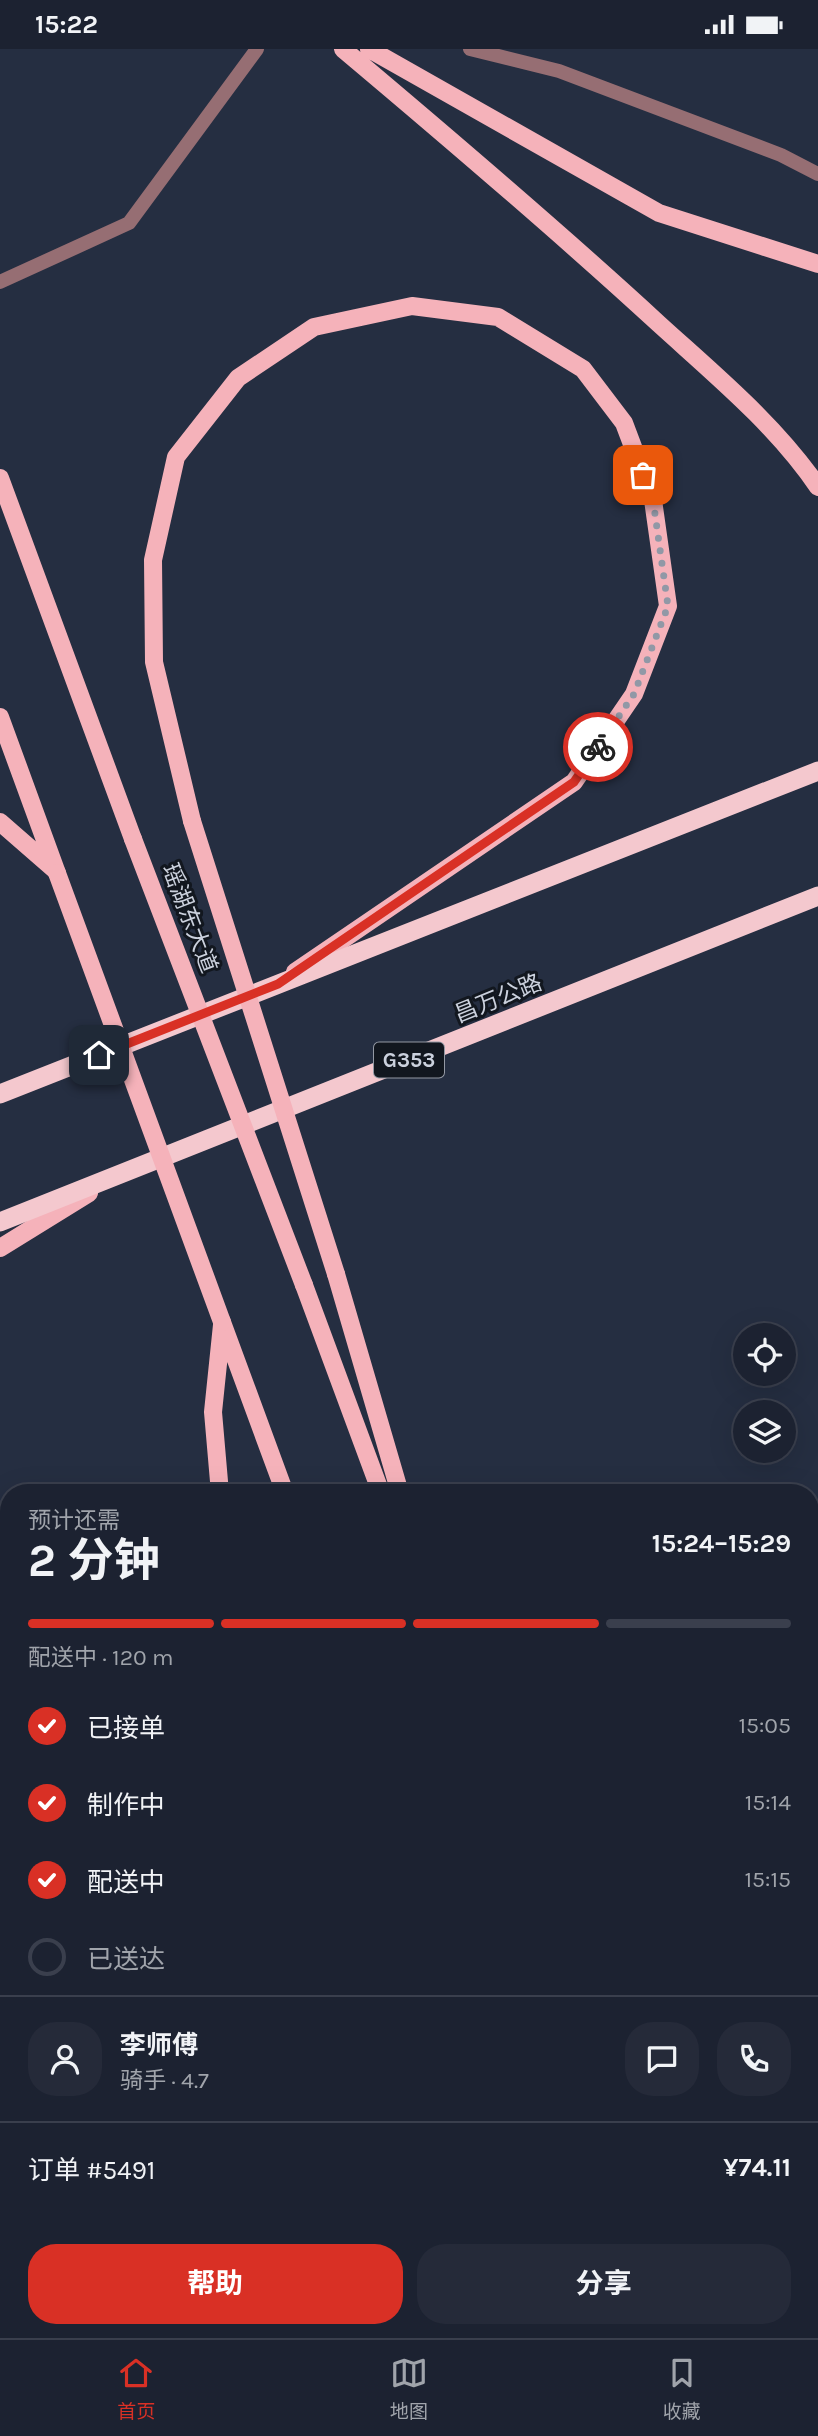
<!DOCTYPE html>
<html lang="zh">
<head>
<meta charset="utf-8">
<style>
  :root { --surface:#1c2231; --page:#252a39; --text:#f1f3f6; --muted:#a0a4ab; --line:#3a3f4d; --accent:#d93025 }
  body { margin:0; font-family:Karla,"Noto Sans SC",sans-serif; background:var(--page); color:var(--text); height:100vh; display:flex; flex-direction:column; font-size:26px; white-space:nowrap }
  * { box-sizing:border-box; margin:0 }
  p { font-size:23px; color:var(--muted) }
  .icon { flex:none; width:38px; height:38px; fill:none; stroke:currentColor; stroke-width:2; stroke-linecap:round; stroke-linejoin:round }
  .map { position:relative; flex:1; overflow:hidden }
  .drawer { position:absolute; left:0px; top:1435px; width:819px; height:854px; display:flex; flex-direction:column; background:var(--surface); border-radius:28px 28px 0 0; box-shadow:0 7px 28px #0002,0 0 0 2px var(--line) }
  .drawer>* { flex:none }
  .tools { position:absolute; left:733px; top:1274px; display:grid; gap:14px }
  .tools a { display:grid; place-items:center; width:63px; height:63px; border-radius:50%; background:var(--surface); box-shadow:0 7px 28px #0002,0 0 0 2px var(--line); font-size:35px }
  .pin { position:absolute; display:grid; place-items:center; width:60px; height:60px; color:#fff; margin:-30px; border-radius:14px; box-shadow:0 4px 10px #0006 }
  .courier { position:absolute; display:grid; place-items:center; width:70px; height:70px; margin:-35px; border:5px solid #d93025; border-radius:50%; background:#fff; color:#222; box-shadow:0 2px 9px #0007 }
  .headline em { font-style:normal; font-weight:700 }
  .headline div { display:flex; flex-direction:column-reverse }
  .headline { display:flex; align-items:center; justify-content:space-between; height:119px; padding:0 28px }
  h1 { font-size:46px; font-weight:700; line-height:52px }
  .bar { display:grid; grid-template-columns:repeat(4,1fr); gap:10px 7px; align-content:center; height:84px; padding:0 28px }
  .bar i { height:9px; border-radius:5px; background:var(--line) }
  .bar .current { background:var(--accent) }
  .bar p { grid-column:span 4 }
  .line { display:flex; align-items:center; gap:18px; padding:0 28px; border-top:2px solid var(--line) }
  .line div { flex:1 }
  .round { display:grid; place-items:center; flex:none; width:74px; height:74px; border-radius:28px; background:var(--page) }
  ol { padding:0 28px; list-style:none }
  li { display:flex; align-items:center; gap:21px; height:77px }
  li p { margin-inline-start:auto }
  li .icon { padding:7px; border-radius:50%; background:var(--accent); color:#fff; stroke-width:4 }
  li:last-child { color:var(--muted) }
  li i { width:38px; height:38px; border:4px solid var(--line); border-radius:50% }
  .cta { display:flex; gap:14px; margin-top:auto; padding:14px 28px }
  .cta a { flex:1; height:80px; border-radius:28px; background:var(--accent); color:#fff; font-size:28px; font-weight:700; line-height:80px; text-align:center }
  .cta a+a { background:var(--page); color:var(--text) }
  .status { display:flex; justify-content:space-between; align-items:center; height:49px; padding:0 35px; background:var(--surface); direction:ltr }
  .status svg { height:19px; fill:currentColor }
  .menu { display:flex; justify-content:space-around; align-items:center; height:98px; border-top:2px solid var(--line); background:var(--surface); font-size:19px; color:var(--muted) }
  .menu a { display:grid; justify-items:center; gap:4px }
  .menu .current { color:var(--accent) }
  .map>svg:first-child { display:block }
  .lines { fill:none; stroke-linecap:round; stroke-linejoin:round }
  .stream { stroke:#3e4d67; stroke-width:10 }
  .minor-tunnel { stroke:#3e4658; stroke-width:14; stroke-dasharray:14 7; stroke-linecap:butt }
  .minor { stroke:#966e73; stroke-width:14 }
  .secondary { stroke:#d19199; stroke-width:14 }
  .primary { stroke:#f5b2ba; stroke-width:18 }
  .trunk { stroke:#f4c8ce; stroke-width:19 }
  .primary-bridge { stroke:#f5b2ba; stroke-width:18 }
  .done { stroke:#9198a6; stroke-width:7; stroke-dasharray:0 12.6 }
  .route { stroke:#d93025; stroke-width:9 }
  .labels { text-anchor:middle; stroke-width:6; stroke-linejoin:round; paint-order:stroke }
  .shield { fill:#12171f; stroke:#9499a4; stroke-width:2 }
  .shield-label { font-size:21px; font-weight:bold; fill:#cbd1dd }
  .street-label { font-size:23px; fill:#cbd1dd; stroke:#12171f }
</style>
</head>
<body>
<div class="status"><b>15:22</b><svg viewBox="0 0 49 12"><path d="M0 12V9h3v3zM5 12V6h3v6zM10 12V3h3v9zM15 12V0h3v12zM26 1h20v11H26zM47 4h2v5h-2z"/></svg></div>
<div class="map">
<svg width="818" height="2289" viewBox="0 0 818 2289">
  <rect width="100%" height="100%" fill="#252e41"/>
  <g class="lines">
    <path class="stream" d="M810,2274L818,2272
      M769,2289L793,2280"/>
    <path class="minor-tunnel" d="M810,1883L818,1884"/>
    <path class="minor" d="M470,0L559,22L781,106L818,125
      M0,233L129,174L257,0
      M0,2172L9,2176
      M182,2280L192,2289"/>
    <path class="secondary" d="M608,2280L612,2289
      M698,2280L701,2289"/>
    <path class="primary" d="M343,0C450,90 556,180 659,275C714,325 776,376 818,438
      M369,0L659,164L818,215
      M0,429L133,790
      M0,668L57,824
      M192,772L154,613L153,511L176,408L238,329L314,278L412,257L498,268L583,320L624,374L653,451L668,557L634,645L574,733L295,923
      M0,773L55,821
      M0,1199L89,1144
      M336,1225L400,1444
      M304,1236L381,1444
      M222,1273L285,1444
      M220,1444L213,1363L222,1276
      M810,1588L818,1576
      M0,1840L9,1837
      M0,1950L9,1951
      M0,2106L9,2111
      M269,2280L281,2289"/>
    <path class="trunk" d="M0,1045L818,722
      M0,1173L818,847"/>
    <path class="primary-bridge" d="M192,772L336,1225
      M133,790L304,1236
      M57,824L222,1273"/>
  </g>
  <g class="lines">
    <path class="done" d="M598,698L634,645L668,557L653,451L643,426"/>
    <path class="route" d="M99,1006L278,935L574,733L598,698"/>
  </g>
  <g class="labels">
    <rect class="shield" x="374" y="993.5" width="70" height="35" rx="5"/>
    <g class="shield-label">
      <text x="409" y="1018">G353</text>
    </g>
    <g class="street-label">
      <text transform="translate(190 869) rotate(69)" y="8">瑶湖东大道</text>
      <text transform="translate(498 949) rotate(-22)" y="8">昌万公路</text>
    </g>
  </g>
</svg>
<div class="tools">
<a><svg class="icon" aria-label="locate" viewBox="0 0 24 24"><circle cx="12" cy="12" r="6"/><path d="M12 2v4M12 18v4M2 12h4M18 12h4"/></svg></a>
<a><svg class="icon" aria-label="layers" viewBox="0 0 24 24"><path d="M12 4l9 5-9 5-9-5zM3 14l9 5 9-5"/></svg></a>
</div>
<div class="pin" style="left:643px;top:426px;background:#ea580c"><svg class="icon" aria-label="bag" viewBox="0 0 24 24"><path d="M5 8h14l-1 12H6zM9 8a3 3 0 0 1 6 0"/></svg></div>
<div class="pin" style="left:99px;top:1006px;background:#1f2937"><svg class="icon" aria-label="home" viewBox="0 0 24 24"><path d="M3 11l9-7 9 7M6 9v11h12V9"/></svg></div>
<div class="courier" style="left:598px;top:698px"><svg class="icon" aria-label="bike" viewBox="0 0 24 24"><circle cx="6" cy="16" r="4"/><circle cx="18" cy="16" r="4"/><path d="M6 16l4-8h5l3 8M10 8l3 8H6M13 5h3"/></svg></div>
<section class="drawer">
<div class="headline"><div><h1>2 分钟</h1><p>预计还需</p></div><em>15:24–15:29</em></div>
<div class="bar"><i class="current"></i><i class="current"></i><i class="current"></i><i></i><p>配送中 · 120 m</p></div>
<ol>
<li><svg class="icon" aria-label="check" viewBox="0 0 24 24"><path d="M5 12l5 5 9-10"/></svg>已接单<p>15:05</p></li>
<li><svg class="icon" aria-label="check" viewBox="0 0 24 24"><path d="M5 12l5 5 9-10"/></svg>制作中<p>15:14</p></li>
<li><svg class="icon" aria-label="check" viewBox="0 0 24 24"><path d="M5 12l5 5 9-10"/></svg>配送中<p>15:15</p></li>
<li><i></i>已送达</li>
</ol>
<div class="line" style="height:126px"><a class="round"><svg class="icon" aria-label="person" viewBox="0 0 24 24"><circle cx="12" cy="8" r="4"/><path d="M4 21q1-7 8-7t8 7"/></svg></a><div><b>李师傅</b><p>骑手 · 4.7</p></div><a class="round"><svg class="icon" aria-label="chat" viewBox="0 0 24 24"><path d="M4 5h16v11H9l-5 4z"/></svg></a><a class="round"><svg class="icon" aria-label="phone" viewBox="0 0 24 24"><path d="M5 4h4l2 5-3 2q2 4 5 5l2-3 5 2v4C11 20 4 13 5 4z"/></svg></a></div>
<div class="line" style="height:91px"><div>订单 #5491</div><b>¥74.11</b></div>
<div class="cta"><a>帮助</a><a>分享</a></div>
</section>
</div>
<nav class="menu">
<a class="current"><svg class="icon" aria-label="home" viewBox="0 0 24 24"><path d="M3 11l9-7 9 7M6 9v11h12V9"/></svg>首页</a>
<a><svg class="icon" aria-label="map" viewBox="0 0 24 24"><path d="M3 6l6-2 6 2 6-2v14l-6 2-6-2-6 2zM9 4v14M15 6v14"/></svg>地图</a>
<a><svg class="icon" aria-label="saved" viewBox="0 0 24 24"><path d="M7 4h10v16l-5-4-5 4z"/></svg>收藏</a>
</nav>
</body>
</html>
